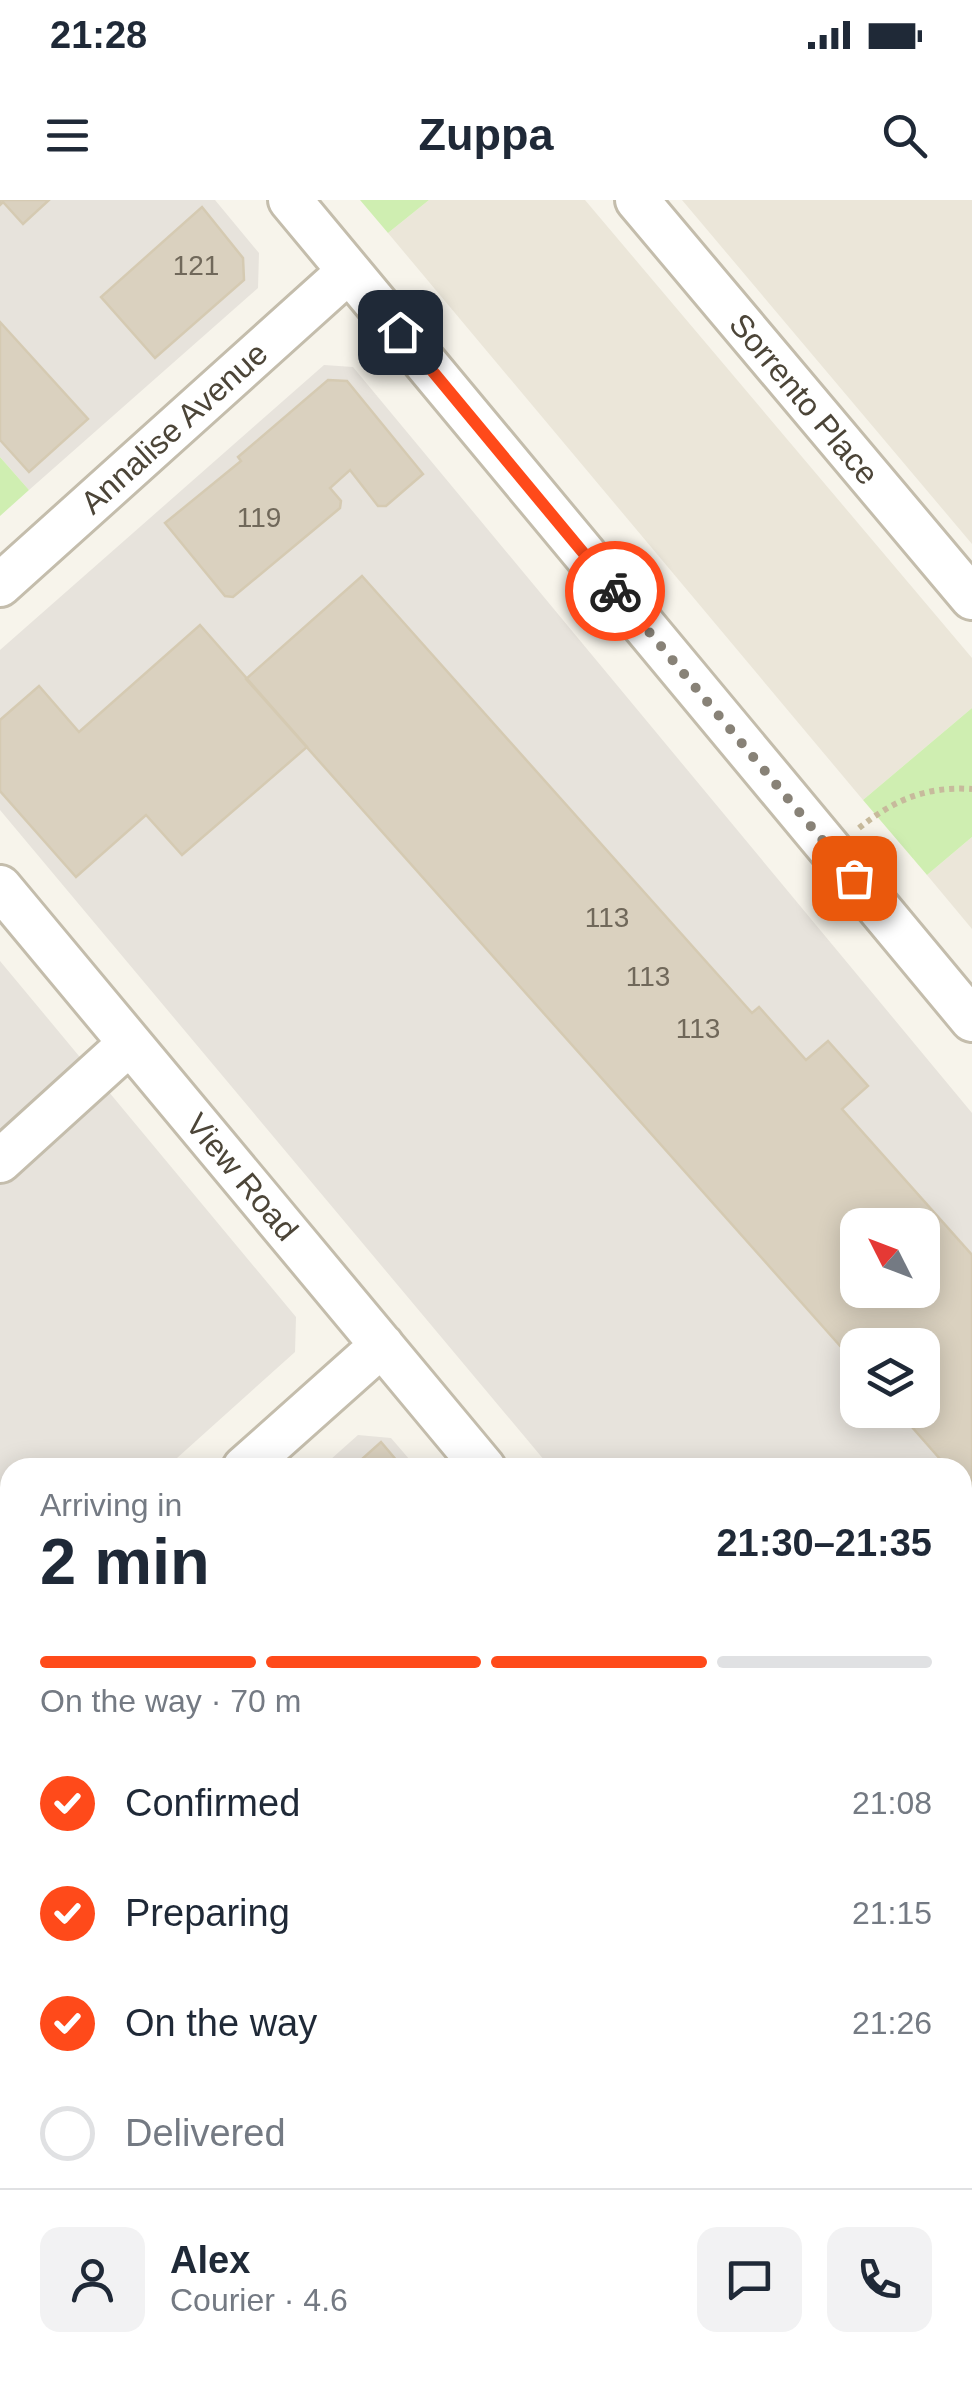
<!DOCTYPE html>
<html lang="en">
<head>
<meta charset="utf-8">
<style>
  :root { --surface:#fff; --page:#f2f2f3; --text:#1f2937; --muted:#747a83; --line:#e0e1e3; --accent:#ff4a1a }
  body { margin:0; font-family:Arial,sans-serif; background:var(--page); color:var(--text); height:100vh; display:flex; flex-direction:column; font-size:38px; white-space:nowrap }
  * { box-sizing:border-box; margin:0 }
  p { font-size:32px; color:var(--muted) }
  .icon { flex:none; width:55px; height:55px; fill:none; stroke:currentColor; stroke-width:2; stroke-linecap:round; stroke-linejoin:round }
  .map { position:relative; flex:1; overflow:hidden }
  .sheet { position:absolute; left:0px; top:1258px; width:972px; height:932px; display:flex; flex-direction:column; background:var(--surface); border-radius:30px 30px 0 0; box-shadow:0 5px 25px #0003 }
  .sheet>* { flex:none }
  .needle { width:65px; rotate:312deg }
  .fabs { position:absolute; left:840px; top:1008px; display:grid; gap:20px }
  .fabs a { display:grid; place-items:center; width:100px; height:100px; border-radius:20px; background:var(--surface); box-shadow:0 5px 25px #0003; font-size:50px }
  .pin { position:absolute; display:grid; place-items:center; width:85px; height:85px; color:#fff; margin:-42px; border-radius:20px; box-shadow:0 5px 15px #0006 }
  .courier { position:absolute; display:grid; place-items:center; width:100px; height:100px; margin:-50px; border:8px solid #ff4a1a; border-radius:50%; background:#fff; color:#222; box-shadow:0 2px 12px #0007 }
  .headline em { font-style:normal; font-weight:800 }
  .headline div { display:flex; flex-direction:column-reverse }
  .headline { display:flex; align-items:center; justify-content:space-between; height:170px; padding:0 40px }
  h1 { font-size:65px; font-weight:800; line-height:75px }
  .bar { display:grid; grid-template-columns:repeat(4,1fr); gap:15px 10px; align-content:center; height:120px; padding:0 40px }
  .bar i { height:12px; border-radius:8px; background:var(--line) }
  .bar .current { background:var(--accent) }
  .bar p { grid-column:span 4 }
  .line { display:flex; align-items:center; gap:25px; padding:0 40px; border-top:2px solid var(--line) }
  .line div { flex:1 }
  .round { display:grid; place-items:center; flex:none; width:105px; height:105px; border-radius:20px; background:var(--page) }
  ol { padding:0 40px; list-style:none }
  li { display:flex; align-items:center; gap:30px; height:110px }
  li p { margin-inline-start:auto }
  li .icon { padding:10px; border-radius:50%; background:var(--accent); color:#fff; stroke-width:4 }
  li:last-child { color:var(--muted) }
  li i { width:55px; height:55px; border:5px solid var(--line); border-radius:50% }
  .status { display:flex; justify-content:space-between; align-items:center; height:70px; padding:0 50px; background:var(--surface); direction:ltr }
  .status svg { height:28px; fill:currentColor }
  header { display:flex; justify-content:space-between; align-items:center; height:130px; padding:0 40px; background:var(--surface); font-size:45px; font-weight:800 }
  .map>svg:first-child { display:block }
  .residential { fill:#ebe6d9 }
  .industrial { fill:#e7e3dc; fill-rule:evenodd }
  .green { fill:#cfeeb1 }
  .building { fill:#dad1bf; stroke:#d5cab2; stroke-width:2.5; fill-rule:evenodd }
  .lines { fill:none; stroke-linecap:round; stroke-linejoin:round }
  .minor-casing { stroke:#c4bdac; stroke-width:48 }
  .path { stroke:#c7ba9c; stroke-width:6; stroke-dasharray:5 5; stroke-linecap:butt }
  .minor { stroke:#fff; stroke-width:42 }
  .done { stroke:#888277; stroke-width:10; stroke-dasharray:0 18 }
  .route { stroke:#ff4a1a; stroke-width:12 }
  .labels { text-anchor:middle; stroke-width:10; stroke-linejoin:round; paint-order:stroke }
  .number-label { font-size:28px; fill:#70685a }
  .street-label { font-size:32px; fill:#4c4538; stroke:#fff }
</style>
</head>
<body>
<div class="status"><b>21:28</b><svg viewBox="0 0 49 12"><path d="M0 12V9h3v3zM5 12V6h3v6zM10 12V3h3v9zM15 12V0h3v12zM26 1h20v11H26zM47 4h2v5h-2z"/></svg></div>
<header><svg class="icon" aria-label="menu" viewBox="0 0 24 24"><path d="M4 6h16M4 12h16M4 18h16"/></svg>Zuppa<svg class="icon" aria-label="search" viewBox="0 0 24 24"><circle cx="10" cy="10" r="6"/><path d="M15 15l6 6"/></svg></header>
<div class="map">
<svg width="972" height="2189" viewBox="0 0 972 2189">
  <rect width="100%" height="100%" fill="#f7f4eb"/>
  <path class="residential" d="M429,0H585L972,458V508L863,600L388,33Z
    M682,0H972V344Z
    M972,637V729L927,675Z"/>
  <path class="industrial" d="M0,0H215L259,53L258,88L29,290L0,257Z
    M324,165L353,167L972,913V1771L962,1760V1268L550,1267L0,610V450ZM858,1025H922V1090H858ZM858,1145H922V1210H858Z
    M0,761L296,1117L295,1152L167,1267L10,1268V2180H794L784,2189H0Z
    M358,1235L391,1238L416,1267L321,1268Z
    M962,1926L972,1937V2025L963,2033Z
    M972,2157V2189H934L945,2180H962L963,2165Z"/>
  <path class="green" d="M360,0H429L388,33Z
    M0,257L29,290L0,316Z
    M972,508V637L927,675L863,600Z
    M0,1906L10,1916V2180H238L246,2189H0Z"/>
  <path class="building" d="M0,0H49L23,24L3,2L0,5Z
    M202,7L243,58L244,80L155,158L101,97Z
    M0,122L88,219L29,272L0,240Z
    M328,180L347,181L423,274L386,306H378L350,270L330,288L341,301L340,308L233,397L225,396L165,323L241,261L238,257Z
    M362,376L752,813L759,807L806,860L828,841L868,886L842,909L972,1055V1294L962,1283V1268H948L897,1210H922V1145H858V1166L246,479ZM858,1025H922V1090H858Z
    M200,425L307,547L182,655L146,615L76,677L0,591V520L39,486L79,532Z
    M381,1242L403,1268H352Z
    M972,1372V1619L962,1608V1380Z
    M972,1737V1767L962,1757V1745Z
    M393,2180H576L566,2189H396L390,2183Z"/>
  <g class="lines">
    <defs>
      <path id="minor" d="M290,0L972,820
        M637,0L972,398
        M0,385L349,71
        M0,687L484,1268
        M0,961L130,843
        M244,1268L382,1145
        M0,1485L10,1476
        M0,1844L10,1852
        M962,1844L972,1856
        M962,2101L972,2093
        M304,2180L312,2189
        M862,2189L872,2180"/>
    </defs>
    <use href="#minor" class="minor-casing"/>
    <path class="path" d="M859,628C894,600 926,586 972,589
      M0,1391L10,1402"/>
    <use href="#minor" class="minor"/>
  </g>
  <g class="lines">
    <path class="done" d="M615,391L854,678"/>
    <path class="route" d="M400,132L615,391"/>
  </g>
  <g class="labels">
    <g class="number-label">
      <text x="196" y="75">121</text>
      <text x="259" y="327">119</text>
      <text x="607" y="727">113</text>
      <text x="648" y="786">113</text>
      <text x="698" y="838">113</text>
    </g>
    <g class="street-label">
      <text transform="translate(804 199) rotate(50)" y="11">Sorrento Place</text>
      <text transform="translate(174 228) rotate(-42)" y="11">Annalise Avenue</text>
      <text transform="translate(242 977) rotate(50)" y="11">View Road</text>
    </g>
  </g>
</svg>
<div class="fabs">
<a><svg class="needle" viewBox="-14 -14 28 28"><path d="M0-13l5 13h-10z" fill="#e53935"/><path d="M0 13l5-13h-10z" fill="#747a83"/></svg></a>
<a><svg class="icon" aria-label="layers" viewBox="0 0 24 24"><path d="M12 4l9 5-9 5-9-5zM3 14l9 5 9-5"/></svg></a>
</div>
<div class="pin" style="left:854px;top:678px;background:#ea580c"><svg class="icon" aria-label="bag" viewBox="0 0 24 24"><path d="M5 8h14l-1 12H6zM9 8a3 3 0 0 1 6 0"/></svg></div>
<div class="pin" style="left:400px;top:132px;background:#1f2937"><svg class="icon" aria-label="home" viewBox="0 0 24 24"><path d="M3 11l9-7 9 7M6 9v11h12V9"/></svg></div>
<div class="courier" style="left:615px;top:391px"><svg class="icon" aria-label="bike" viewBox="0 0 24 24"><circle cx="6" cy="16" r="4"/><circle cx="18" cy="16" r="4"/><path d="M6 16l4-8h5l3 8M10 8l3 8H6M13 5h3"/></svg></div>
<section class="sheet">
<div class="headline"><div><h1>2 min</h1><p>Arriving in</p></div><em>21:30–21:35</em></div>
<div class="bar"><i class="current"></i><i class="current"></i><i class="current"></i><i></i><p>On the way · 70 m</p></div>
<ol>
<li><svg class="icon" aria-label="check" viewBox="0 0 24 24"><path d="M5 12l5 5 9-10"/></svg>Confirmed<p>21:08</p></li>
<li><svg class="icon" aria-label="check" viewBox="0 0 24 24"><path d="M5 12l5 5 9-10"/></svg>Preparing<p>21:15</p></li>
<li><svg class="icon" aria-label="check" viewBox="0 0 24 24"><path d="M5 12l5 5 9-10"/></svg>On the way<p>21:26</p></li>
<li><i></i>Delivered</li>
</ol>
<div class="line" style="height:180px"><a class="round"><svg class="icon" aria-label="person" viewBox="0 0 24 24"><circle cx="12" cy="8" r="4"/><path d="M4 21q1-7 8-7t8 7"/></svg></a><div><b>Alex</b><p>Courier · 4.6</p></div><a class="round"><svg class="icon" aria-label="chat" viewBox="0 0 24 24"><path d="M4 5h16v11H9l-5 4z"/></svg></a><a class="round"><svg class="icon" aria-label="phone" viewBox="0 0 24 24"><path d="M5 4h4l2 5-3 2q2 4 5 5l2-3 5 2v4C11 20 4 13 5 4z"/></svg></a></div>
</section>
</div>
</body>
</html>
